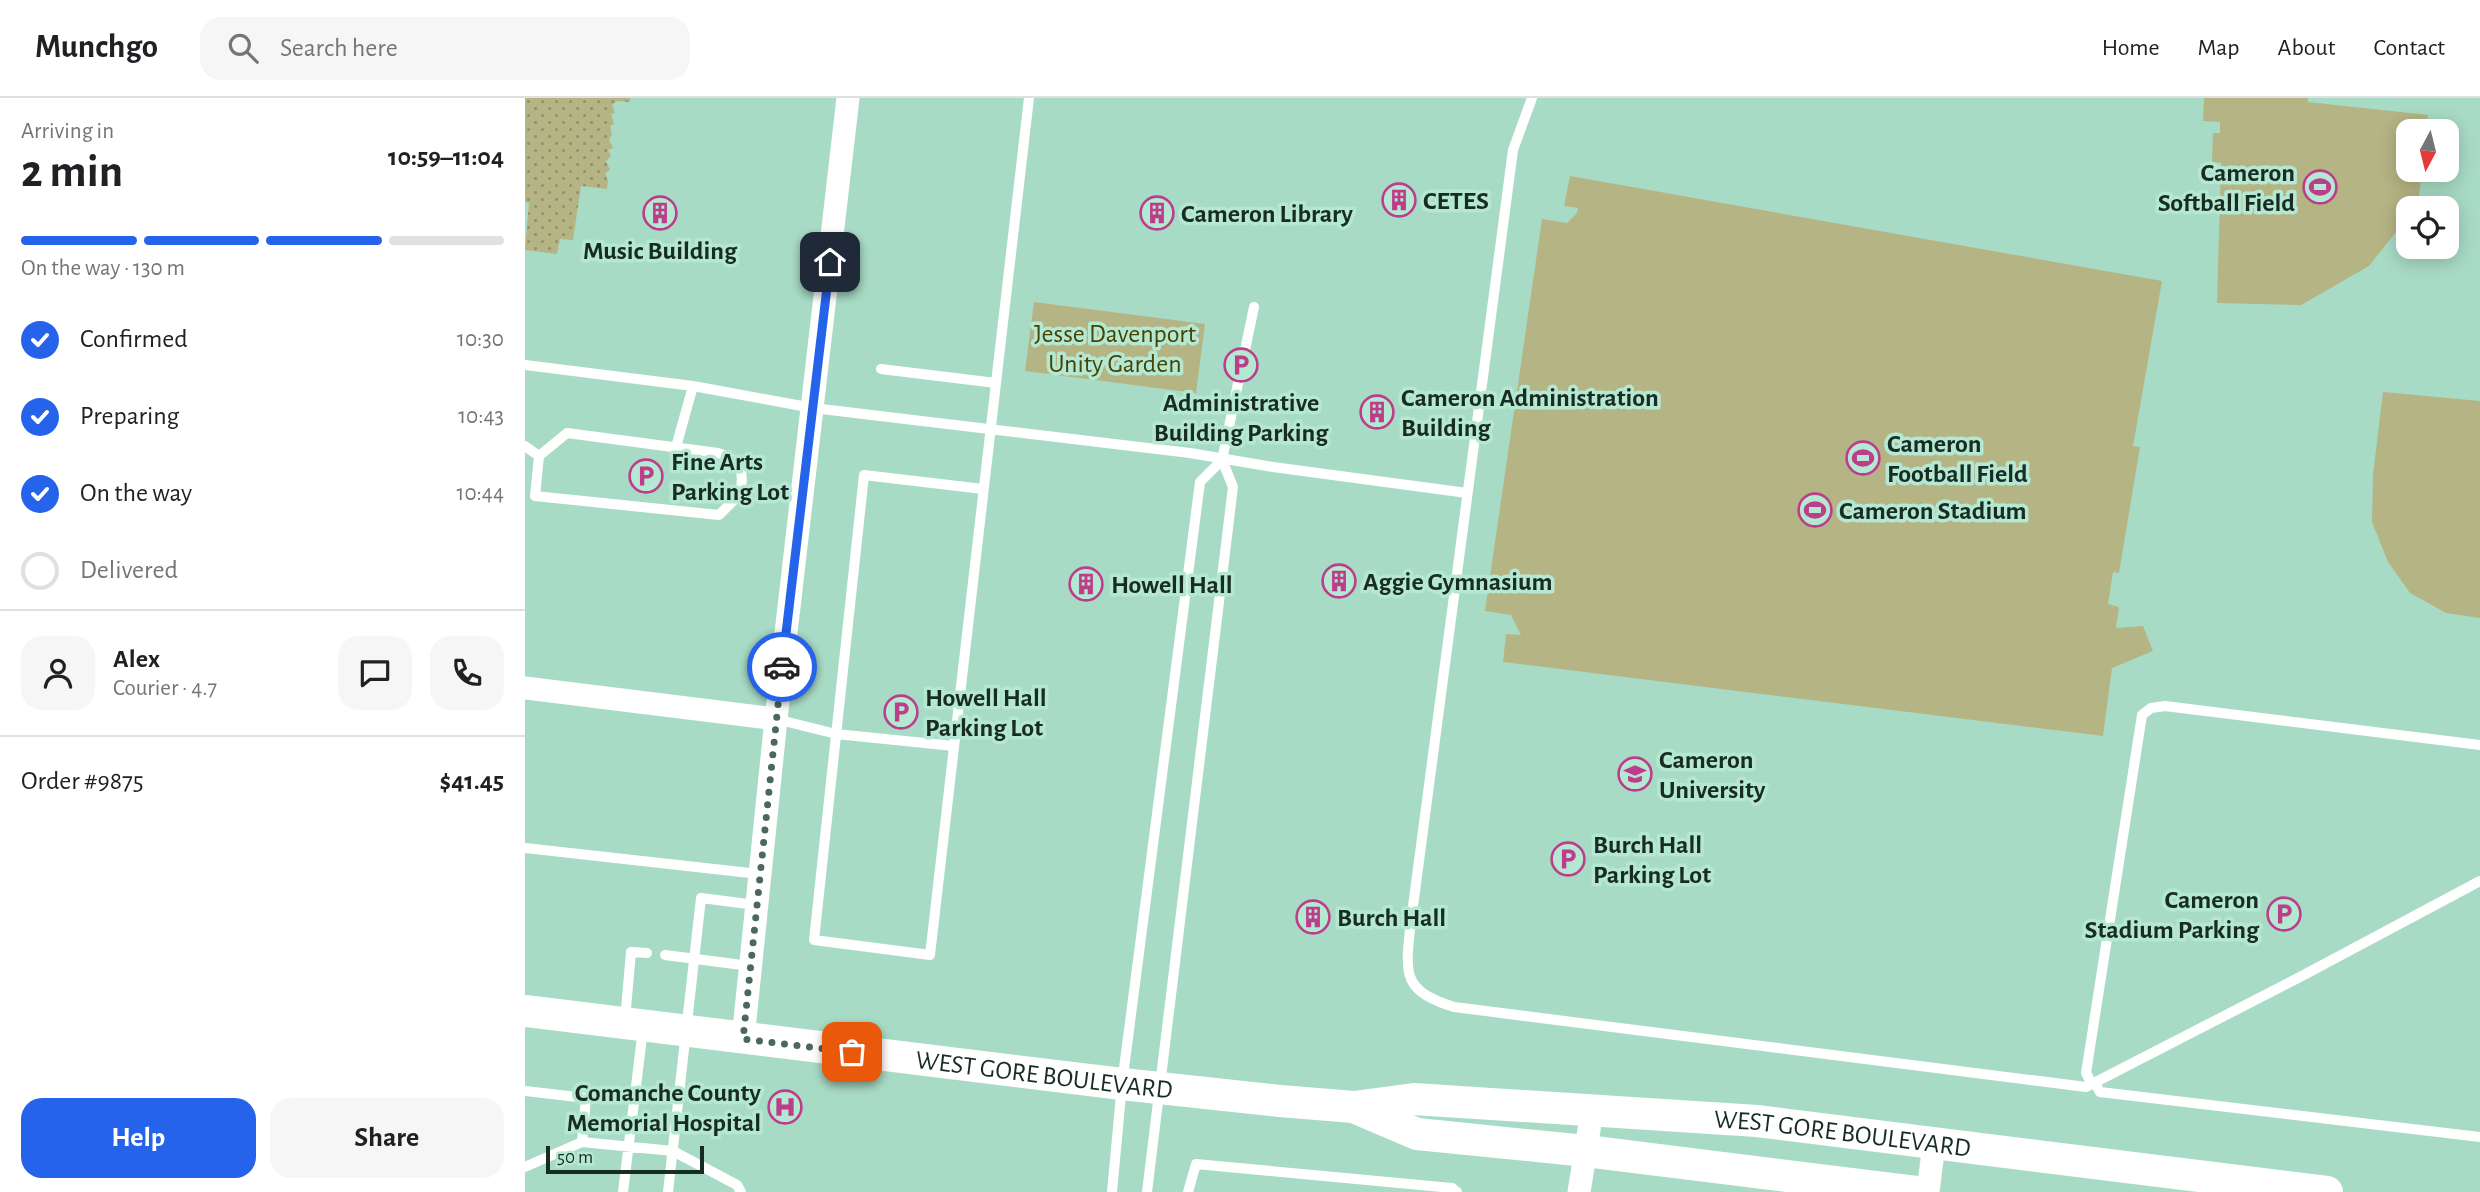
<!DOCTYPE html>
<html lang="en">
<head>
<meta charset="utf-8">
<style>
  :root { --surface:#fff; --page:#f6f6f6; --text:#202124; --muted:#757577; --line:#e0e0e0; --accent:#2563eb }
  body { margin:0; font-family:"Alegreya Sans",sans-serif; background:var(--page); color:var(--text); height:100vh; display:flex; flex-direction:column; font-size:26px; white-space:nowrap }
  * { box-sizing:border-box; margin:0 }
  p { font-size:23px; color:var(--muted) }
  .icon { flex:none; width:38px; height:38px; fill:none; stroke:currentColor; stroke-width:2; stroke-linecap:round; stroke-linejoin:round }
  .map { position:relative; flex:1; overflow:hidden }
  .details { display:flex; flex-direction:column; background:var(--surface); width:525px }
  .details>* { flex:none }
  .needle { width:46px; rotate:187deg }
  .fabs { position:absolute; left:1871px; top:21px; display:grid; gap:14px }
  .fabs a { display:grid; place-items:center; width:63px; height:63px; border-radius:14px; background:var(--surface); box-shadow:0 4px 18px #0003; font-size:35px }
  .scale { position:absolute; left:21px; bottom:18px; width:158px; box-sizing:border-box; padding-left:7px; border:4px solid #182c24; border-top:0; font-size:19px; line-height:24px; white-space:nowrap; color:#182c24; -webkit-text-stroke:5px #b5e8d2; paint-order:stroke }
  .pin { position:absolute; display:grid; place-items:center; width:60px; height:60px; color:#fff; margin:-30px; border-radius:14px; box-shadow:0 4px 10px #0006 }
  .courier { position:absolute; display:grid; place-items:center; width:70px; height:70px; margin:-35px; border:5px solid #2563eb; border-radius:50%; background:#fff; color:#222; box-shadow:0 2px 9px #0007 }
  .summary em { font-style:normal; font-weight:700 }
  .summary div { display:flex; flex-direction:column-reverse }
  .summary { display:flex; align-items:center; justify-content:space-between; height:119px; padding:0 21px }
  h1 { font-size:46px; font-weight:700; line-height:52px }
  .bar { display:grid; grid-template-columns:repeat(4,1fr); gap:10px 7px; align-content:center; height:84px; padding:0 21px }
  .bar i { height:9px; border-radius:5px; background:var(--line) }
  .bar .current { background:var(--accent) }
  .bar p { grid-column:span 4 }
  .line { display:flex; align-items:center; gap:18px; padding:0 21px; border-top:2px solid var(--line) }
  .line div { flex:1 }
  .round { display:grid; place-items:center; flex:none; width:74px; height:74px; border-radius:21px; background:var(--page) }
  ol { padding:0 21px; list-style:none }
  li { display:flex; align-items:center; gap:21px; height:77px }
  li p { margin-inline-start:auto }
  li .icon { padding:7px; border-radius:50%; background:var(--accent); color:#fff; stroke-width:4 }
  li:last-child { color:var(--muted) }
  li i { width:38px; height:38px; border:4px solid var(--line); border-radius:50% }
  .cta { display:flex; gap:14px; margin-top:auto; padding:14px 21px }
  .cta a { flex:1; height:80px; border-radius:21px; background:var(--accent); color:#fff; font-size:28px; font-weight:700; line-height:80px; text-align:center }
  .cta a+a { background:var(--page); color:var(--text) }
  header { display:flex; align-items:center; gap:42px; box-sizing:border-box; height:98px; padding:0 35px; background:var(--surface); border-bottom:2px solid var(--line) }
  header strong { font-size:33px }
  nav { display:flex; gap:38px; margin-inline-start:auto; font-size:24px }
  .search { width:490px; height:63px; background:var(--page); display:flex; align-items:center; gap:18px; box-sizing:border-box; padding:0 24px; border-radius:21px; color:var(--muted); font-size:26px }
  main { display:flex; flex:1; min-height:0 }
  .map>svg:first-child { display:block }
  .green { fill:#b5b484 }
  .garden { fill:url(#garden-dots) }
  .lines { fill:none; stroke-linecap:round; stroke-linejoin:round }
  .lane { stroke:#fff; stroke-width:10 }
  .street { stroke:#fff; stroke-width:23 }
  .secondary { stroke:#fff; stroke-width:32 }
  .done { stroke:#4a695c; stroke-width:7; stroke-dasharray:0 12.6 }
  .route { stroke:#2563eb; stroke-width:9 }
  .labels { text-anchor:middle; stroke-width:7; stroke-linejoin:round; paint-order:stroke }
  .poi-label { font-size:26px; font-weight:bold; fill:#182c24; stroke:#b5e8d2; text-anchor:start }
  .park-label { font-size:26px; fill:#464303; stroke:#b5e8d2 }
  .street-label { font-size:26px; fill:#182c24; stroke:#b5e8d2 }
</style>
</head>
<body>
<header>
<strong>Munchgo</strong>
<div class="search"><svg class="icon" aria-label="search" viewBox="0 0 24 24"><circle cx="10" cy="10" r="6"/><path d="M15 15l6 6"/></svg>Search here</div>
<nav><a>Home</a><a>Map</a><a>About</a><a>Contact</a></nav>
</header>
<main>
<section class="details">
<div class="summary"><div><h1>2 min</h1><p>Arriving in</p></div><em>10:59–11:04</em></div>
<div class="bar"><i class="current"></i><i class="current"></i><i class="current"></i><i></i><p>On the way · 130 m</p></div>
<ol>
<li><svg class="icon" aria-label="check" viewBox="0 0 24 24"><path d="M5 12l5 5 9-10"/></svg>Confirmed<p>10:30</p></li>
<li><svg class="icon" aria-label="check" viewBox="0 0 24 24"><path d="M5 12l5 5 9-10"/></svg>Preparing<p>10:43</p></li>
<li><svg class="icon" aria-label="check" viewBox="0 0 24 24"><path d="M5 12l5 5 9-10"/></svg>On the way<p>10:44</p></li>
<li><i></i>Delivered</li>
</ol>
<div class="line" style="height:126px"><a class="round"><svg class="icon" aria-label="person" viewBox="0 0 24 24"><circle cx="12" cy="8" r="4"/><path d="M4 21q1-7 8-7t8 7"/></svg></a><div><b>Alex</b><p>Courier · 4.7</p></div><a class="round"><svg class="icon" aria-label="chat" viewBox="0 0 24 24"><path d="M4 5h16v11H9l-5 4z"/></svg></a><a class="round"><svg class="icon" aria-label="phone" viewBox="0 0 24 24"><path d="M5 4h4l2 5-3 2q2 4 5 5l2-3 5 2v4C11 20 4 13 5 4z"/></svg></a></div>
<div class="line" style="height:91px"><div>Order #9875</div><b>$41.45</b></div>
<div class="cta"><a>Help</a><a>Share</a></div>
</section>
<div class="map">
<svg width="1955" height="1094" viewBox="0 0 1955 1094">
  <defs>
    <pattern id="garden-dots" width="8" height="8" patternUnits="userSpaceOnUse" patternTransform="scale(1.75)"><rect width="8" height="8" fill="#b5b484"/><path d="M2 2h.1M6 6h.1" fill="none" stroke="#92936c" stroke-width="1.8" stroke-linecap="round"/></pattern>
  </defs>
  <rect width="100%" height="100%" fill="#a8dbc5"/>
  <path class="green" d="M1679,0H1783V4L1903,17L1901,33H1883V72H1897L1893,106L1890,110H1883V119L1844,168L1776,207L1692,205L1696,65L1687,64L1688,35H1695V24L1678,23Z
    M1045,78L1637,183L1608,348L1615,349L1594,475L1588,474L1583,506L1594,509L1591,530L1618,528L1628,553L1587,570L1578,638L978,564L981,536L996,537L986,517L960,513L1017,121L1042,125L1052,115L1053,110L1039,108Z
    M509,204L680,226L671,295L500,273Z
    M1858,294L1955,303V520L1921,515L1885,495L1863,464L1847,424L1848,377Z"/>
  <path class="garden" d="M0,0H105V4L92,3L87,7L90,15L86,16L89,26L85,28L87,37L84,41L88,50L83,52L86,58L81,63L85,72L80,75L83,83L82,91L56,88L48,142L35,141L32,156L0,152L4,105L0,104Z"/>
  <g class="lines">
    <path class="lane" d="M1007,0L988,52L885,831C880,878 879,893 929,909L1561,989L1775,879L1955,783
      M0,267L168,288L288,310L665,355L748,369L942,395
      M356,271L471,285L504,0
      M42,335L193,355C216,362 220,373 215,396L194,417L10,398L14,358Z
      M0,348L14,358
      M151,349L168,288
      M458,391L339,377L289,842L405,857L471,285
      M251,621L311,636L429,648
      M0,750L234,776
      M140,857L225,868
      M100,922L106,854L122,855
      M1570,985L1575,994L1955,1039
      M1567,986L1561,975L1617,617L1626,610L1640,608L1955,647
      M0,993L61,1000L57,1044
      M0,1069L57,1044L148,1053L212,1087L216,1094
      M98,1094L118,931
      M143,1094L176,800L231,807
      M587,1094L597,986L675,384L697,362L729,209
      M622,1094L708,389L697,362
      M663,1094L671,1066L927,1090L932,1094"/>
    <path class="street" d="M0,590L251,621
      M218,941L251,621L323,0
      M1054,1094L1067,1013
      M1403,1094L1409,1046"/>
    <g class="secondary">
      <path id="s1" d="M0,913L597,986L755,1003L829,1009L889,1001L1232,1023L1802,1094"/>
      <path d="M831,1010L892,1036L1061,1053L1391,1094"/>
    </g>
  </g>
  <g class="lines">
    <path class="done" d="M257,569L218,941L327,954"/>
    <path class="route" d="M257,569L305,164"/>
  </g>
  <defs>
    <symbol id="stadium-ring" viewBox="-11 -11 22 22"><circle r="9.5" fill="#b5e8d2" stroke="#bc3d8a" stroke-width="1.5"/><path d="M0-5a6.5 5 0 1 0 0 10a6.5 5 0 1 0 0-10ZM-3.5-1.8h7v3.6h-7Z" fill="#bc3d8a"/></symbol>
    <symbol id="building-ring" viewBox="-11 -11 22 22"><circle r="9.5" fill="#b5e8d2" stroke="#bc3d8a" stroke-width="1.5"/><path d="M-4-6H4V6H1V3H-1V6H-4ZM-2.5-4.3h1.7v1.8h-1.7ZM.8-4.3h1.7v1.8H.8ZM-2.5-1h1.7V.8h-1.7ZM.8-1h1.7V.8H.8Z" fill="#bc3d8a"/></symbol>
    <symbol id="parking-ring" viewBox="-11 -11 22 22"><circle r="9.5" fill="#b5e8d2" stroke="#bc3d8a" stroke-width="1.5"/><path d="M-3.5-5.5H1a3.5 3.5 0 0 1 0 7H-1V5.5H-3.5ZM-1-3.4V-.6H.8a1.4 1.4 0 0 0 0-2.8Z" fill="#bc3d8a"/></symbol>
    <symbol id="university-ring" viewBox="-11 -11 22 22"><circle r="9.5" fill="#b5e8d2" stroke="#bc3d8a" stroke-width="1.5"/><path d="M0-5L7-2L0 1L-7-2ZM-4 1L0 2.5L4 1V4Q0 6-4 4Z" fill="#bc3d8a"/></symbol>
    <symbol id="hospital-ring" viewBox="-11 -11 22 22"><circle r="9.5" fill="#b5e8d2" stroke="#bc3d8a" stroke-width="1.5"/><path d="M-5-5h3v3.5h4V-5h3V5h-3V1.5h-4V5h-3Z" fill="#bc3d8a"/></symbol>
  </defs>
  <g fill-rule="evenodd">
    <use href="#stadium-ring" x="1776" y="70" width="38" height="38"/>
    <use href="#building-ring" x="855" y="83" width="38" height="38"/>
    <use href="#building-ring" x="116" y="96" width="38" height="38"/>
    <use href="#building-ring" x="613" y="96" width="38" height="38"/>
    <use href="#parking-ring" x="697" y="248" width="38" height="38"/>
    <use href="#building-ring" x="833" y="295" width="38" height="38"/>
    <use href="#stadium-ring" x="1319" y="341" width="38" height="38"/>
    <use href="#parking-ring" x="102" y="359" width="38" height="38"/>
    <use href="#stadium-ring" x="1271" y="393" width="38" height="38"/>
    <use href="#building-ring" x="795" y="464" width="38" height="38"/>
    <use href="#building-ring" x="542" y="467" width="38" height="38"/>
    <use href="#parking-ring" x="357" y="595" width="38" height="38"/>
    <use href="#university-ring" x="1091" y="657" width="38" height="38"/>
    <use href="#parking-ring" x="1024" y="742" width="38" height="38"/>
    <use href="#parking-ring" x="1740" y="797" width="38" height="38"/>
    <use href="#building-ring" x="769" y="800" width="38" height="38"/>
    <use href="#hospital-ring" x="241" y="990" width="38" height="38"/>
  </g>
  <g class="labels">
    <g class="poi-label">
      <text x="1770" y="83" text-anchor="end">Cameron<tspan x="1770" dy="30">Softball Field</tspan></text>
      <text x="898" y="111">CETES</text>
      <text x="656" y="124">Cameron Library</text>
      <text x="135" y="161" text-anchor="middle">Music Building</text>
      <text x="876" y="308">Cameron Administration<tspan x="876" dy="30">Building</tspan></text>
      <text x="716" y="313" text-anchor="middle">Administrative<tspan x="716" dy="30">Building Parking</tspan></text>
      <text x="1362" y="354">Cameron<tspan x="1362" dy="30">Football Field</tspan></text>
      <text x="146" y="372">Fine Arts<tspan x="146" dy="30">Parking Lot</tspan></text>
      <text x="1314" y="421">Cameron Stadium</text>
      <text x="838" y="492">Aggie Gymnasium</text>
      <text x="586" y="495">Howell Hall</text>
      <text x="400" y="608">Howell Hall<tspan x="400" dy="30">Parking Lot</tspan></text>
      <text x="1134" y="670">Cameron<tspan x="1134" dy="30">University</tspan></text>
      <text x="1068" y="755">Burch Hall<tspan x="1068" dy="30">Parking Lot</tspan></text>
      <text x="1734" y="810" text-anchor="end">Cameron<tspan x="1734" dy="30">Stadium Parking</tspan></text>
      <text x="812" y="828">Burch Hall</text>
      <text x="236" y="1003" text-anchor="end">Comanche County<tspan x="236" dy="30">Memorial Hospital</tspan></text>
    </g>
    <g class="park-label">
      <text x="590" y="244">Jesse Davenport<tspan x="590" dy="30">Unity Garden</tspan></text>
    </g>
    <g class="street-label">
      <text dy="9" stroke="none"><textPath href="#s1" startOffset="523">WEST GORE BOULEVARD</textPath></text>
      <text dy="9" stroke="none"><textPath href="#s1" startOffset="1325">WEST GORE BOULEVARD</textPath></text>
    </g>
  </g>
</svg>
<div class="fabs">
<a><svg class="needle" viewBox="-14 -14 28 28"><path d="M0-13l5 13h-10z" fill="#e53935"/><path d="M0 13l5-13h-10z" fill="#757577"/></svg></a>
<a><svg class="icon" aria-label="locate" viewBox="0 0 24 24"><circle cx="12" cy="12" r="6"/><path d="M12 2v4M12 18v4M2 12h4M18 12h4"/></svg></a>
</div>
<div class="scale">50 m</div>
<div class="pin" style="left:327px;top:954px;background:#ea580c"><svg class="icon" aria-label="bag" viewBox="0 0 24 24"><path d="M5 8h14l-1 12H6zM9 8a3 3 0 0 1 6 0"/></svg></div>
<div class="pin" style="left:305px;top:164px;background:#1f2937"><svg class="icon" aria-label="home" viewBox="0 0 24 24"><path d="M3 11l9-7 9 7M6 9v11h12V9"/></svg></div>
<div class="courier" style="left:257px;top:569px"><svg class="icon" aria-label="car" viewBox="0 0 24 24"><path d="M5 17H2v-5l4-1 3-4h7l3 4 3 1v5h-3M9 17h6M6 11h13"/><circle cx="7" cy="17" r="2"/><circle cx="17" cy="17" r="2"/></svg></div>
</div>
</main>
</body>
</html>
